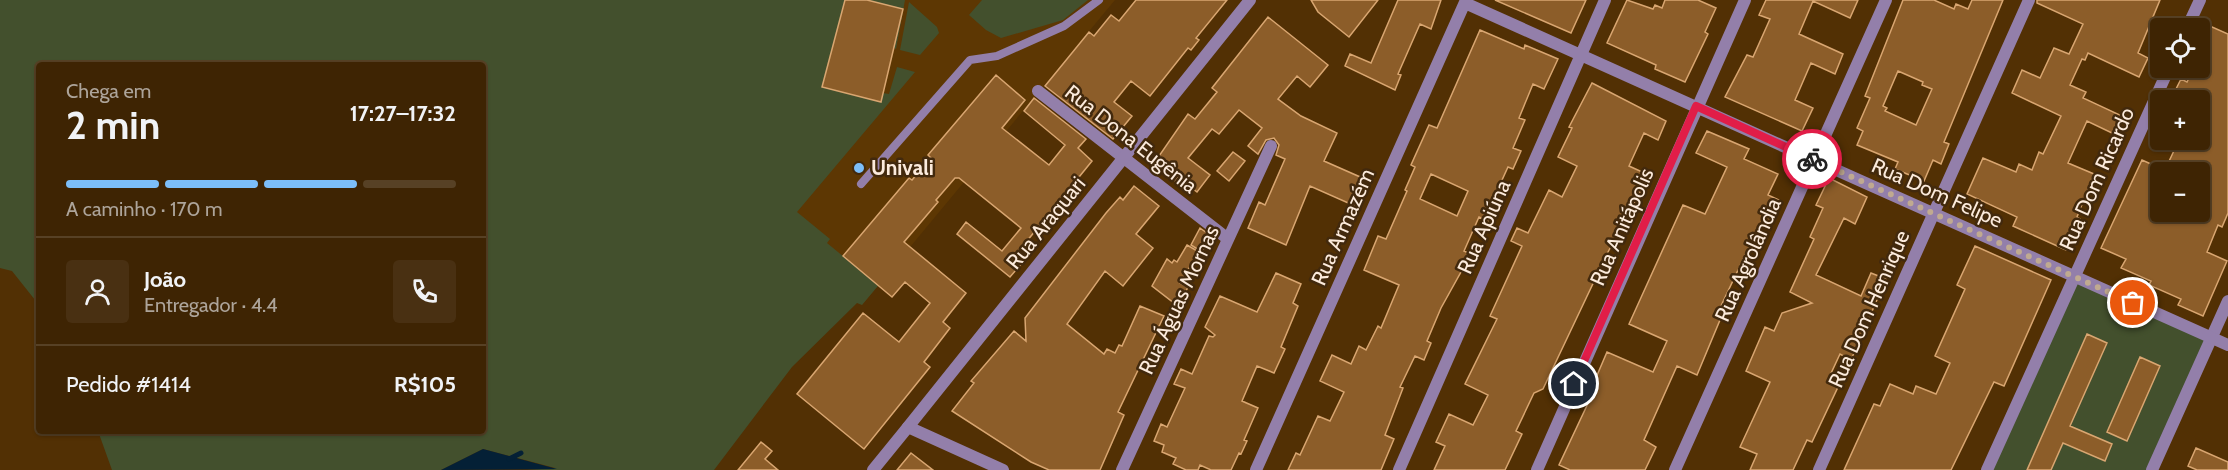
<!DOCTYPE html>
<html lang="pt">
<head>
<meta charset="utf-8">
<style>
  :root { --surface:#3e2403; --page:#493012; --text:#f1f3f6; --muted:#ada49a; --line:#574125; --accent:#7cbef9 }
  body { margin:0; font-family:Cabin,sans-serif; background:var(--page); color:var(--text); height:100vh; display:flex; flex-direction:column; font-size:22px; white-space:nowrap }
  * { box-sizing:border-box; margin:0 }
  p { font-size:20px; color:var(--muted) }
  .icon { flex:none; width:33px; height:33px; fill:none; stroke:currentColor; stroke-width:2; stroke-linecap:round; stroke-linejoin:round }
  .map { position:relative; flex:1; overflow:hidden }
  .drawer { position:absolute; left:36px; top:62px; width:450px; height:372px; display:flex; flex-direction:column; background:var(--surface); border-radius:6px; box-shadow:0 2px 4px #0004,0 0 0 2px var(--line) }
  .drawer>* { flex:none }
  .tools { position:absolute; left:2150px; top:18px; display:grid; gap:12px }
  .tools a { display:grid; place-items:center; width:60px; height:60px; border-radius:6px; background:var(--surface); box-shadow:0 2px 4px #0004,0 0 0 2px var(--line); font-size:30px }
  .pin { position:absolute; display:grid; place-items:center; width:51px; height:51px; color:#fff; margin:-26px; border:3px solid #fff; border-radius:50%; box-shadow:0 2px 6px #0007 }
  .courier { position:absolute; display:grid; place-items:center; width:60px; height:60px; margin:-30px; border:4px solid #e11d48; border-radius:50%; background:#fff; color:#222; box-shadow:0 2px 8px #0007 }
  .summary em { font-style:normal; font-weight:700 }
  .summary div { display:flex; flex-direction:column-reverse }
  .summary { display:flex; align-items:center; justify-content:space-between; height:102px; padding:0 30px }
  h1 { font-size:39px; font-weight:700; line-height:45px }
  .bar { display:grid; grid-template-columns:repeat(4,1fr); gap:9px 6px; align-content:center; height:72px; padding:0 30px }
  .bar i { height:8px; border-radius:4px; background:var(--line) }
  .bar .selected { background:var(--accent) }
  .bar p { grid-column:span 4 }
  .line { display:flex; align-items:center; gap:15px; padding:0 30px; border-top:2px solid var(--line) }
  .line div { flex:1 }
  .round { display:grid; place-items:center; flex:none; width:63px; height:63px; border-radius:6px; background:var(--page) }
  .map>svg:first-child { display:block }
  .built { fill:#5d3703 }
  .green { fill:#43502d }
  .water { fill:#042036 }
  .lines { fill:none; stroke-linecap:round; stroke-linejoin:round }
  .stream { stroke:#042036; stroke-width:5 }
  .building { fill:#8c5d29; stroke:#d9a671; stroke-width:1.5; fill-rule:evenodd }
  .service { stroke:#937faa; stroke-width:8 }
  .minor { stroke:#937faa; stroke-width:12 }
  .tertiary { stroke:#937faa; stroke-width:12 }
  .done { stroke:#c0aa90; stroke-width:6; stroke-dasharray:0 10.8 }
  .route { stroke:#e11d48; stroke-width:8 }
  .poi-dot { fill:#7cbef9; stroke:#42290d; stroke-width:2 }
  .labels { text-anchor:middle; stroke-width:5; stroke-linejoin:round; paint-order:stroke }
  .street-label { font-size:21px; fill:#fcebdc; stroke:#42290d }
  .poi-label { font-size:21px; font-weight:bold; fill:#fcebdc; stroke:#42290d; text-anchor:start }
</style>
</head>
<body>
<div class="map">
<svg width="2228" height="470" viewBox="0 0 2228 470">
  <rect width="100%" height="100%" fill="#523004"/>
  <path class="built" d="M695,0H1115L862,305L769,208Z"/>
  <path class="green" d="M0,0H845L822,87L880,102L883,93L889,94L897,67L915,72L797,212L830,239L827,243L872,280L898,262L862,305L857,303L792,367L714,470H526L555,468L483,449L441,470H112L98,431L483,430V64H39V305L12,271L0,268Z
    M867,0H905L896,49L893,47L902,9Z
    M982,0H1088L1063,20L1001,38L986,30L969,15Z
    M909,2L937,27L939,33L920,55L900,50Z
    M2074,276L2211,338L2152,470H1987Z"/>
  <path class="water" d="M483,449L557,469L441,470Z"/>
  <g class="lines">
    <path class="stream" d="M509,459L521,453"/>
  </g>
  <path class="building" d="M845,0H867L903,9L881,102L822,87Z
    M1136,0H1227L1196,38L1199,40L1191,50L1188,48L1150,96L1131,81L1114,102L1132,116L1113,139L1045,86L1089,32L1094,36L1111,15L1119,21Z
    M1311,0H1378L1349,37L1318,12Z
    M1398,0H1441L1431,29L1420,24L1398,74L1401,75L1395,90L1345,66L1350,54L1371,63Z
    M1495,0H1586L1571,33Z
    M1627,0L1653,9L1655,5L1662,8L1665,0H1698L1716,8L1705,32L1708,34L1685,82L1655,69L1656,65L1607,43Z
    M1766,0H1858L1850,18L1813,1L1799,34L1843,54L1835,74L1811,63L1795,100L1813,108L1802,131L1725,97L1747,55L1753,57L1770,19L1759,15Z
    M1903,0H1934L1954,9L1956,4L1968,9L1972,0H2003L1944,142L1949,144L1941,164L1933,160L1924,181L1895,169L1898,162L1857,145L1863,131L1857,128L1870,98L1865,96ZM1898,71L1923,82L1922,85L1932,89L1916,125L1885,111L1887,108L1883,106Z
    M2037,0H2160L2138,53L2148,58L2139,77L2088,53L2085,60L2082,59L2070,85L2086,92L2083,98L2122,116L2114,134L2087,121L2068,163L2094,174L2077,217L2080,219L2066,250L2013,226L2017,217L1967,194L1983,158L2016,172L2019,164L2032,170L2039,152L2043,154L2061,116L2012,93L2022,70L2040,78L2054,48L2069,54L2083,24L2037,3Z
    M1268,17L1328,65L1310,87L1297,76L1278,99L1301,116L1337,133L1324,161L1367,180L1355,206L1310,186L1286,245L1248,228L1259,202L1265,205L1285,159L1276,155L1279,145L1274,138L1266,140L1258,154L1248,146L1262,128L1239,110L1219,134L1212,129L1188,158L1210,175L1197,192L1193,189L1190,192L1175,181L1182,173L1159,156L1188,114L1195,119L1217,92L1212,88Z
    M2203,23L2228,34V213L2222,227L2218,225L2207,252L2227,261L2203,316L2178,305L2181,299L2149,285L2151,281L2121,268L2126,259L2101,248L2142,160L2160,168V212H2199V172H2164L2179,140H2199V100H2185L2173,95L2181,79L2187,82L2194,68H2199V55L2204,43L2199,41V33Z
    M1480,30L1524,49L1525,45L1558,59L1544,89L1533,84L1519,118L1525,120L1513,148L1521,151L1513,169L1508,167L1492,202L1496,204L1488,221L1479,217L1464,251L1471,254L1441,308L1427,341L1431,343L1424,360L1415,356L1400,387L1403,388L1385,435L1394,439L1381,470H1288L1296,453L1300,455L1318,416L1330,421L1344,392L1320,381L1332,355L1351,364L1359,346L1366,350L1378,326L1381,328L1399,285L1364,270L1378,236L1386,239L1407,191L1405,190L1415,167L1411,165L1429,125L1437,128ZM1431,174L1468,191L1457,216L1420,199Z
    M996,75L1025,100L1002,128L1049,165L1065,145L1024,111L1034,98L1086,139L1078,148L1092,161L1027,241L1035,248L1010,277L957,234L966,222L1002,251L1021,228L959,178H955L936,200L938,202L904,242L966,293L943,322L950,328L924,362L930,367L864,449L797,394L863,313L899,342L930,303L905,282L892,297L843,256L909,178L912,180L931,158L928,155Z
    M1592,83L1666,121L1658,140L1644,133L1629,166L1649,175L1608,252L1543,389L1534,393L1516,431L1522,434L1505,470H1434L1445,446L1436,442L1449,414L1473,425L1488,395L1465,384L1497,319L1490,316L1522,246L1511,241L1517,228L1528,233L1549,190L1562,197L1577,166L1558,157L1572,128L1569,127Z
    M1707,131L1749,149L1744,159L1778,174L1768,195L1779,200L1769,222L1764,219L1751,248L1749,247L1721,306L1725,308L1697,375L1677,366L1644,440L1656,447L1645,470H1570L1559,465L1598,382L1595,380L1607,352L1653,372L1667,341L1629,324L1683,205L1705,214L1727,167L1696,153Z
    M1233,152L1245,161L1229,181L1217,171Z
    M1829,178L1867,197L1855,224L1844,218L1816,275L1861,296L1871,273L1886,279L1851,360L1840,354L1827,382L1838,387L1812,442L1807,440L1793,470H1750L1757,454L1740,447L1770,382L1746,371L1765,327L1774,331L1782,313L1812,303L1790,292L1814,239L1810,237L1823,208L1816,205Z
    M1134,186L1159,206L1136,234L1153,248L1123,286L1105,271L1067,324L1104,354L1107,349L1115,353L1119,345L1122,346L1140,306L1164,316L1118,412L1124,415L1100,470H1049L1031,462L952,411L974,383L971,381L1014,331L1026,341L1025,318L1106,213L1120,197L1123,200Z
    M1200,228L1211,236L1202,252L1191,245Z
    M1187,245L1199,252L1180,283L1188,287L1180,303L1175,301L1174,303L1152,286L1167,259L1172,263L1174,260L1177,262Z
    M1975,246L2051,280L2004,386L1994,382L1951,470H1844L1874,404L1880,406L1890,384L1913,394L1916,386L1936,394L1950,363L1935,356L1965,289L1957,285Z
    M1276,273L1301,284L1293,303L1298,306L1281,347L1285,349L1274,373L1257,366L1242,401L1258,408L1244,440L1247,441L1241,454L1239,453L1231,470H1211L1200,465L1198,470H1186L1173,464L1176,458L1162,452L1164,445L1154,441L1161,424L1167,427L1185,388L1174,384L1181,369L1192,374L1209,336L1213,337L1215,335L1205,327L1220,296L1257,312Z
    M2087,334L2107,343L2070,426L2112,444L2105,461L2063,443L2051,470H2027Z
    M2140,357L2160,366L2127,441L2107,432Z
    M761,442L772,451L765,459L778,470H738Z
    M2196,448L2228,462V470H2197L2188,466Z
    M911,453L933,470H897Z"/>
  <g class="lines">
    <path class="service" d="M861,184L970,60L997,56L1064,26L1099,0"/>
    <path class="minor" d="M1465,3L1814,160
      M2187,28L2200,0
      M1038,91L1228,239
      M873,470L908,427
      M1122,470L1271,146
      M1256,470L1466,0
      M1399,470L1605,0
      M1537,470L1745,0
      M1987,470L2169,68
      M2152,470L2228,301"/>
    <path class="tertiary" d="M1814,160L2228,345
      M1003,470L908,427L1250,0
      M1675,470L1886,0
      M1819,470L2029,0"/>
  </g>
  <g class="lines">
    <path class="done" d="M1812,159L2133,303"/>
    <path class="route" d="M1574,384L1696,106L1812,159"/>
  </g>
  <circle class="poi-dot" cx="859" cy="168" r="6"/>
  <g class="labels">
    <g class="street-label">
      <text transform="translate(1131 139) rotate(38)" y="7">Rua Dona Eugênia</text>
      <text transform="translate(2097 179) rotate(-66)" y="7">Rua Dom Ricardo</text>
      <text transform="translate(1937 193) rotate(24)" y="7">Rua Dom Felipe</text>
      <text transform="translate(1046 223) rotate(-51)" y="7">Rua Araquari</text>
      <text transform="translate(1343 227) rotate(-66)" y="7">Rua Armazém</text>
      <text transform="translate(1484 227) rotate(-66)" y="7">Rua Apiúna</text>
      <text transform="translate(1622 227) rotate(-66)" y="7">Rua Anitápolis</text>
      <text transform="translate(1748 260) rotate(-66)" y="7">Rua Agrolândia</text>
      <text transform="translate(1179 300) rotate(-65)" y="7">Rua Águas Mornas</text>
      <text transform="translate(1869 309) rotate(-66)" y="7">Rua Dom Henrique</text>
    </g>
    <g class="poi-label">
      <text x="871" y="175">Univali</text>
    </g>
  </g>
</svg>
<div class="tools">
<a><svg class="icon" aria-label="locate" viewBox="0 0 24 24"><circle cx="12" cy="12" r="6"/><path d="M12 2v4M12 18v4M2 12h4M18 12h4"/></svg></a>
<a>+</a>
<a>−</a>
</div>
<div class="pin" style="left:2133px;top:303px;background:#ea580c"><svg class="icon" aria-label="bag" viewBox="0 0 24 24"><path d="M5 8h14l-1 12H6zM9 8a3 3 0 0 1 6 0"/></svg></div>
<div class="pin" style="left:1574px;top:384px;background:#1f2937"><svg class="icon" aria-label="home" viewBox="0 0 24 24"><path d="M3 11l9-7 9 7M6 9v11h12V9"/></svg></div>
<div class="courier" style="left:1812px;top:159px"><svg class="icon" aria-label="bike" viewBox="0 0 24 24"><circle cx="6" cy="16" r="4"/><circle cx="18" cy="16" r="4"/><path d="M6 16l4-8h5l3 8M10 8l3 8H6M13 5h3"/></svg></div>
<section class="drawer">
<div class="summary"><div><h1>2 min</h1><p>Chega em</p></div><em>17:27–17:32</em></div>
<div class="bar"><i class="selected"></i><i class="selected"></i><i class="selected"></i><i></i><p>A caminho · 170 m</p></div>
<div class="line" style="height:108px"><a class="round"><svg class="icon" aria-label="person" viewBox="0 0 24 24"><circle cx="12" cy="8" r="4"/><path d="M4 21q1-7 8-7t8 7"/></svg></a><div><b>João</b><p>Entregador · 4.4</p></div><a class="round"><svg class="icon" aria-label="phone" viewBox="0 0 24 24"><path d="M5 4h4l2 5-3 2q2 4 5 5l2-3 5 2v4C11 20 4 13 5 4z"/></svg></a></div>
<div class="line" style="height:78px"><div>Pedido #1414</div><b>R$105</b></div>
</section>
</div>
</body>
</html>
